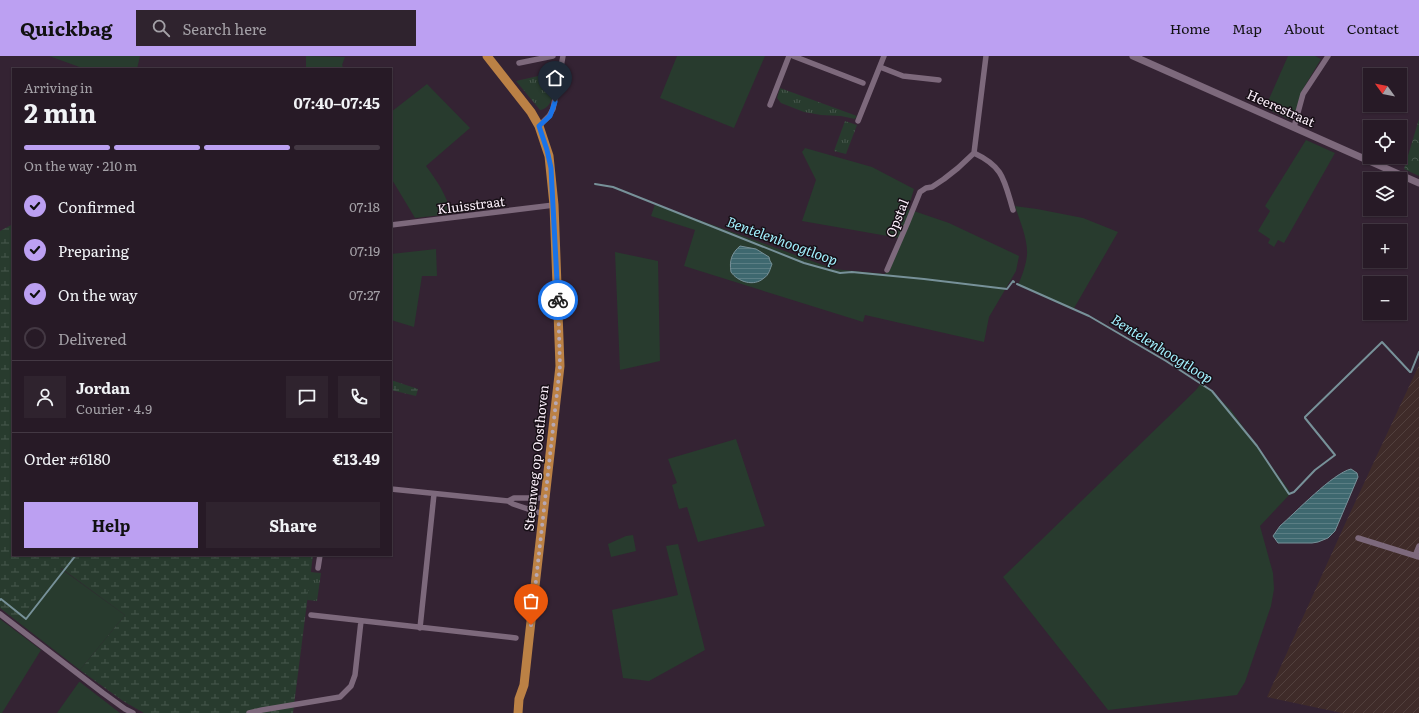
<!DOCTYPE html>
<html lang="en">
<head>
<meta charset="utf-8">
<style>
  :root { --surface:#271a26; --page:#2f232e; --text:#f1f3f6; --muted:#a4a1a7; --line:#433843; --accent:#bca0f2 }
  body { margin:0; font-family:Literata,serif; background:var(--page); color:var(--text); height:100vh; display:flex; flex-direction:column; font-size:15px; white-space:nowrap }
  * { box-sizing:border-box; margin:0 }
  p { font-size:13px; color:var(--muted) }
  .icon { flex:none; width:22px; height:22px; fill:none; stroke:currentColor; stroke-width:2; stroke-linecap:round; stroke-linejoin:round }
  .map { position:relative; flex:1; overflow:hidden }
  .drawer { position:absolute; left:12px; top:12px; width:380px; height:488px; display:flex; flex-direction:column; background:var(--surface); border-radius:0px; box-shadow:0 1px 3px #0004,0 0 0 1px var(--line) }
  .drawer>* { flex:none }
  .needle { width:26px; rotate:303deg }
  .controls { position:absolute; left:1363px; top:12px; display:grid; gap:8px }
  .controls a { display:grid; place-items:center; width:44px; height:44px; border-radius:0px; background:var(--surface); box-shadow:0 1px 3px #0004,0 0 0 1px var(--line); font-size:20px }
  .pin { position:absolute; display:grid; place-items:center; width:34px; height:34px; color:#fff; margin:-41px -17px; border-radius:50% 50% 50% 0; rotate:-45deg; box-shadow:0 0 4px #0007 }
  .pin .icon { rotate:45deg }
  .courier { position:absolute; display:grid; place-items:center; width:40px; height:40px; margin:-20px; border:3px solid #1a73e8; border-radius:50%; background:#fff; color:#222; box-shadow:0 1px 5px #0007 }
  .overview em { font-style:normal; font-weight:700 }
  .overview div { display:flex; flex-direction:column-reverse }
  .overview { display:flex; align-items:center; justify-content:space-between; height:68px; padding:0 12px }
  h1 { font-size:26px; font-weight:700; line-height:30px }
  .bar { display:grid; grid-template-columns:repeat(4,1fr); gap:6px 4px; align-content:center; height:48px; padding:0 12px }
  .bar i { height:5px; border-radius:3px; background:var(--line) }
  .bar .active { background:var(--accent) }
  .bar p { grid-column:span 4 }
  .line { display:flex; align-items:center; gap:10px; padding:0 12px; border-top:1px solid var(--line) }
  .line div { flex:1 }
  .round { display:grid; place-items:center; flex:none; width:42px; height:42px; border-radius:0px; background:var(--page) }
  ol { padding:0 12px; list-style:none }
  li { display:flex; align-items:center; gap:12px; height:44px }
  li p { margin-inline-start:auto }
  li .icon { padding:4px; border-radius:50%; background:var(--accent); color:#111; stroke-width:4 }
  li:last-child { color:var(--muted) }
  li i { width:22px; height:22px; border:2px solid var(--line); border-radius:50% }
  .cta { display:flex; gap:8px; margin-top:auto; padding:8px 12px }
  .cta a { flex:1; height:46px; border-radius:0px; background:var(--accent); color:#111; font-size:16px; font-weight:700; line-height:46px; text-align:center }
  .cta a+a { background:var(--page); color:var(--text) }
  header { display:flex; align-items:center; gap:24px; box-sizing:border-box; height:56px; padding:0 20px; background:var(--accent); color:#111 }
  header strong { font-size:19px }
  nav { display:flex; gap:22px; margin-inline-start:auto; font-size:14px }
  .search { width:280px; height:36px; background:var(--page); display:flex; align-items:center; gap:10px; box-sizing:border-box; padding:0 14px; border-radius:0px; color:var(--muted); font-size:15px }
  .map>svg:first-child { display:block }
  .industrial { fill:url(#industrial-furrows) }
  .grass { fill:#283b2e }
  .forest { fill:url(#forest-crowns) }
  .wetland { fill:url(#wetland-marsh) }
  .park { fill:url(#park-tufts) }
  .water { fill:url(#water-rules); stroke:#779199 }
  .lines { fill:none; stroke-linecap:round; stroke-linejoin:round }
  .stream { stroke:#779199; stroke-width:2 }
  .minor { stroke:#7d697c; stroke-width:5.5 }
  .tertiary { stroke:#7d697c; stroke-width:7 }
  .primary { stroke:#bb8145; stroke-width:9 }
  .done { stroke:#b6a8b5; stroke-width:4; stroke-dasharray:0 7.2 }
  .route { stroke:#1a73e8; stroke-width:5 }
  .labels { text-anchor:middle; stroke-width:3; stroke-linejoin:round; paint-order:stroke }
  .street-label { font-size:13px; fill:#fcf0fb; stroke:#170f16 }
  .water-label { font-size:14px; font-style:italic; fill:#a3f1ff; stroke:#170f16 }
</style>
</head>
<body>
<header>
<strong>Quickbag</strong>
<div class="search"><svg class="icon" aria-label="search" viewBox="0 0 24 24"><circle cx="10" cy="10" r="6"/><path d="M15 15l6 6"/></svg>Search here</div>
<nav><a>Home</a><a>Map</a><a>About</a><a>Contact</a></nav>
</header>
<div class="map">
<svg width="1419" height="657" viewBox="0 0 1419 657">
  <defs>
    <pattern id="industrial-furrows" width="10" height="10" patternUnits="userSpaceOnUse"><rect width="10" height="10" fill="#3f2b29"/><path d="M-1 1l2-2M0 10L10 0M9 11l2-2" fill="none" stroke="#52403e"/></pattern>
    <pattern id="forest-crowns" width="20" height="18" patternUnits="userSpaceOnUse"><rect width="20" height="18" fill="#283b2e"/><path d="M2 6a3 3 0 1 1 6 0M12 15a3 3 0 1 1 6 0" fill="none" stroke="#48584d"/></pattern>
    <pattern id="wetland-marsh" width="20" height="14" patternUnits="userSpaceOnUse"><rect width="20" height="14" fill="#283b2e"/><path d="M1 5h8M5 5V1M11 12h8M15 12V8" fill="none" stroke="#48584d"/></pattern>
    <pattern id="park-tufts" width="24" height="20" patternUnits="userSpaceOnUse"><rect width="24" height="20" fill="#283b2e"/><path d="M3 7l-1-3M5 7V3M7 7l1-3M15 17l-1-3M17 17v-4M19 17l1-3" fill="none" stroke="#48584d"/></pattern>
    <pattern id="water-rules" width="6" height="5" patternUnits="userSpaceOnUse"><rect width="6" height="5" fill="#3e686f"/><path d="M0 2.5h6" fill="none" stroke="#5b7e84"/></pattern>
  </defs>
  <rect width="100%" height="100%" fill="#342333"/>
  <path class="industrial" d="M1419,309V657H1342L1267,641L1345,468Z"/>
  <path class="grass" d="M49,0H140L137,13H85Z
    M306,0L345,1L342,9L344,13H306Z
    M677,0H765L734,72L660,42Z
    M1288,0H1315L1321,3L1303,33L1294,62L1291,64L1265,52Z
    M427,28L470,72L426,110C437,125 447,139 451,158L415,162L391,122V56Z
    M1306,84L1335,97L1284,187L1278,184L1274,191L1268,187L1270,183L1258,175L1270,155L1265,150Z
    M805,92L872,111L914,133L908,153L949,167L1019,200L1016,215L989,261L984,286L865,259L863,266L684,210L695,174L651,160L655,148L834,213L885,218L899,182L802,165L816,124L802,96Z
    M1015,150L1037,153L1083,162L1118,176L1073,254L1018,229C1022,220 1026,209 1027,199C1028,183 1020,166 1015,150Z
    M436,193L437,220H422L414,271L391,264V198Z
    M615,196L658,205L660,305L620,314Z
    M1202,326L1231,354L1291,437L1260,470L1273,517L1274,533L1271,550L1245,626L1237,639L1108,654L1003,521L1196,334Z
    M736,383L765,470L698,486L687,451L679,453L672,429L677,427L668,403Z
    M633,479L636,495L611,501L608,488L626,480Z
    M678,488L705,594L649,625L623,622L612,554L678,539L666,490Z
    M60,512L125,559L80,614L18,566Z
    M0,563L41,594L2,657H0Z
    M79,626H80L120,657H57Z"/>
  <path class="forest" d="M1419,63V120L1404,113Z"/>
  <path class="wetland" d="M13,168V499H313L293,657H144L123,645L80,614L125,559L61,512L18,566L0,552V175Z
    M391,324L418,333L416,340L391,334Z"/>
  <path class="park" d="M547,18L557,19V22C553,33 554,52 540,54L516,25Z
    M780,32L857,60L855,63L841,60L821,59L804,56L781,47L777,42Z
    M845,65L857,69L846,98L834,95Z
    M310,516L321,517L317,545L307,544Z"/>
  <path class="water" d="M740,190L756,193L769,201L770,205L772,208C770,213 769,219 764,222C754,231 738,226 731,216C729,204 732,197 740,190Z
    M1351,413L1357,417L1358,421L1335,475L1328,482L1318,486L1312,487H1278L1273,480L1280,470C1295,457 1333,417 1351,413Z"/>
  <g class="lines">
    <path class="stream" d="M595,128L613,131L804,207L840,217L852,216L924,223L1007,233L1013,225L1014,226
      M1017,228L1089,260L1166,305L1212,335L1257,390L1289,438L1294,436L1315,414L1335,399L1305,362V361L1382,286L1410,316H1411L1419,296
      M0,544L1,543L26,563L76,499"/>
    <path class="minor" d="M793,0L863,27
      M986,0L974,97C1004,111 1004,124 1013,154
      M519,7L553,0
      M880,11L903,20L939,24
      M770,49L789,0
      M858,65L884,0
      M539,70L549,60L553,53L563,0
      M1294,71L1303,38L1328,0
      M391,169L554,149
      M887,214L907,168L920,136L926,132L932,131L944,123L958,112L974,97
      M391,433L508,445L513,448L543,458
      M508,445L514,442H545
      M1358,482L1419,501
      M1415,500L1419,490
      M318,512L320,499
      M0,558L103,637L125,653L133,657
      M311,559L516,582
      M420,572L434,438
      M249,657L262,654L340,641L351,630L355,619L361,565"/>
    <path class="tertiary" d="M1133,0L1419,127"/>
    <path class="primary" d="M487,0L531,56L539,70L549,100L554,149L560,310L529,583L524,629L519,643L518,657"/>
  </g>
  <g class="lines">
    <path class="done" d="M531,569L560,310L558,244"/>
    <path class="route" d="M555,46L550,60L539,70L547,94L551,112L558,244"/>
  </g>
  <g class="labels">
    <g class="street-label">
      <text transform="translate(1281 52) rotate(24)" y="5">Heerestraat</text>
      <text transform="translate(471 149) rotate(-7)" y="5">Kluisstraat</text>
      <text transform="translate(897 162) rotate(-68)" y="5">Opstal</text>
      <text transform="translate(536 402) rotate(-84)" y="5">Steenweg op Oosthoven</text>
    </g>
    <g class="water-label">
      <text transform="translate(782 185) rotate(20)" y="5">Bentelenhoogtloop</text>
      <text transform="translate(1162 293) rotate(32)" y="5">Bentelenhoogtloop</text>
    </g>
  </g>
</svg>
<div class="controls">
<a><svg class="needle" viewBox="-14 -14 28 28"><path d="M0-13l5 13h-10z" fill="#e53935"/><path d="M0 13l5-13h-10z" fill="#a4a1a7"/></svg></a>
<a><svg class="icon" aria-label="locate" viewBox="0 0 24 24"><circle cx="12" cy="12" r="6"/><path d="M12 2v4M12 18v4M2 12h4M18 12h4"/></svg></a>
<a><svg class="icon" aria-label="layers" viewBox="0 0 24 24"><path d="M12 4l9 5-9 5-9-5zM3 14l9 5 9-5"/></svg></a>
<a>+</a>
<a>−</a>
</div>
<div class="pin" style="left:531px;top:569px;background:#ea580c"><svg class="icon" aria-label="bag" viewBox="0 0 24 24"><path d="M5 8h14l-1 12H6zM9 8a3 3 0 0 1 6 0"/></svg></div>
<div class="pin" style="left:555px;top:46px;background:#1f2937"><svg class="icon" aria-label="home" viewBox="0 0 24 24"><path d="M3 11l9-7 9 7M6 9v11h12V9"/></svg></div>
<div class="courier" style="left:558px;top:244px"><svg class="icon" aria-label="bike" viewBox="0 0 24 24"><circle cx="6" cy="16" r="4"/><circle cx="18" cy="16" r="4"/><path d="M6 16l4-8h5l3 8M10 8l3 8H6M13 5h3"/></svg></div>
<section class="drawer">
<div class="overview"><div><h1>2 min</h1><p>Arriving in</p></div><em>07:40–07:45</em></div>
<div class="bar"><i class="active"></i><i class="active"></i><i class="active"></i><i></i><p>On the way · 210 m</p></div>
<ol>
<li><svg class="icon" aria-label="check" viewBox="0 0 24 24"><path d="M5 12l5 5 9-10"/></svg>Confirmed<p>07:18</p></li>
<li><svg class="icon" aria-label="check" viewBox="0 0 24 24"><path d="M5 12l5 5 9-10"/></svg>Preparing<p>07:19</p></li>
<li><svg class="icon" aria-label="check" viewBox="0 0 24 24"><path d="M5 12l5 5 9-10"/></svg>On the way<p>07:27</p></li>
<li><i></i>Delivered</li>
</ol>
<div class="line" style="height:72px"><a class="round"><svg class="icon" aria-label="person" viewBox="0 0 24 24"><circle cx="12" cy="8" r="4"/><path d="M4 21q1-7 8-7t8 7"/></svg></a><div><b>Jordan</b><p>Courier · 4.9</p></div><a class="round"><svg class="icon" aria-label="chat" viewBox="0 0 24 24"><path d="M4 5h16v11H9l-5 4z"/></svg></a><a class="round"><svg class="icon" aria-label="phone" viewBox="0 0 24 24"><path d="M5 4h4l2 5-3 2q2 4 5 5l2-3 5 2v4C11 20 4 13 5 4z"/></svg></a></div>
<div class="line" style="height:52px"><div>Order #6180</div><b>€13.49</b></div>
<div class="cta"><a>Help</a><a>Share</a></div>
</section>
</div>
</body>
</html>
